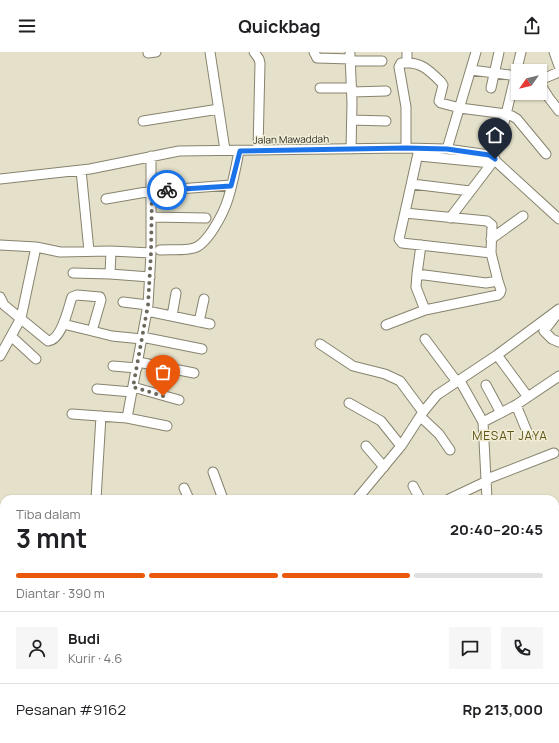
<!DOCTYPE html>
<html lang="id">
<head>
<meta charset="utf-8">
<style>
  :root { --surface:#fff; --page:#f6f6f6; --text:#202124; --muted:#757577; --line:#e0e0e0; --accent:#ea580c }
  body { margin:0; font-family:Manrope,sans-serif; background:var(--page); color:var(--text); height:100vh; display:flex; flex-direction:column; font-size:15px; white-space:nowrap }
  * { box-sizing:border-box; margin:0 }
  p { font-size:13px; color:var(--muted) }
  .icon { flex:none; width:22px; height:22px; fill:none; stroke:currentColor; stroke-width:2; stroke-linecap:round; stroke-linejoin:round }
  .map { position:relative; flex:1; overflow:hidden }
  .drawer { position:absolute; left:0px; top:443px; width:559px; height:248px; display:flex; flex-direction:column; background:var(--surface); border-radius:12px 12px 0 0; box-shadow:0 1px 3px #0004 }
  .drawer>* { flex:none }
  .needle { width:26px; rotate:236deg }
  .buttons { position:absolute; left:511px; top:12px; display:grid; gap:8px }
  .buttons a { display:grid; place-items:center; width:36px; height:36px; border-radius:0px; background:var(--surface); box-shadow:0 1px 3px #0004; font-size:20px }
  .pin { position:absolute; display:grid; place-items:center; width:34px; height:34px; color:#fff; margin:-41px -17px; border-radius:50% 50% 50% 0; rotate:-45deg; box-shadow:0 0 4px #0007 }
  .pin .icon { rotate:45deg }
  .courier { position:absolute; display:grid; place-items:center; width:40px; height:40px; margin:-20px; border:3px solid #1a73e8; border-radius:50%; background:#fff; color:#222; box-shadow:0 1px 5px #0007 }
  .overview em { font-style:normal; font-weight:700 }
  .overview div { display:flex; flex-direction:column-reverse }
  .overview { display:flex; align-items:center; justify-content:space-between; height:68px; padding:0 16px }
  h1 { font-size:26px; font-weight:700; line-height:30px }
  .bar { display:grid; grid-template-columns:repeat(4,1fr); gap:6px 4px; align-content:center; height:48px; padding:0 16px }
  .bar i { height:5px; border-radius:3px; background:var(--line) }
  .bar .current { background:var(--accent) }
  .bar p { grid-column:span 4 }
  .line { display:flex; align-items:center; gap:10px; padding:0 16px; border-top:1px solid var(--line) }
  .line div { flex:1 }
  .round { display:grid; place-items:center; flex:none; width:42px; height:42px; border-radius:0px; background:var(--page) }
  header { display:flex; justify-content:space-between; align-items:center; height:52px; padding:0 16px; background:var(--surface); font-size:18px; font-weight:700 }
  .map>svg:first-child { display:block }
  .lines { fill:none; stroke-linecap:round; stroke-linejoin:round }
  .minor-casing { stroke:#87836e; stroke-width:11 }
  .minor { stroke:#fff; stroke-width:9 }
  .rail { stroke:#514f44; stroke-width:2; stroke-dasharray:6 3; stroke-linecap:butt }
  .done { stroke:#6c695c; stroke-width:4; stroke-dasharray:0 7.2 }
  .route { stroke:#1a73e8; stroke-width:5 }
  .labels { text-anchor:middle; stroke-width:3; stroke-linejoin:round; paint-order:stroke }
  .street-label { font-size:10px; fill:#2b2921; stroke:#f1edd6 }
  .quarter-label { font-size:12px; letter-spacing:1px; fill:#5d5315; stroke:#f1edd6 }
</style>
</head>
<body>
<header><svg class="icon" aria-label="menu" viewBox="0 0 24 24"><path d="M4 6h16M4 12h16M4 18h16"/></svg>Quickbag<svg class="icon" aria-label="share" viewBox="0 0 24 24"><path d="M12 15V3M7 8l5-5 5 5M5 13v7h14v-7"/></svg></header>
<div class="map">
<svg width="559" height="691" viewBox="0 0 559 691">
  <rect width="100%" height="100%" fill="#e4e0c9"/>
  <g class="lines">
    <defs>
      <path id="minor" d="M210,0L225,98
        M254,0L259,7L260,11L258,98
        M314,0L317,6L351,7
        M407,0V11
        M554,0L559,14
        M148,1L156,0
        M350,2L352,51L351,97
        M351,9H382
        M471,18L518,24
        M540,28L559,20
        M540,32L549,46L559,59
        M320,36H352
        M491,36L499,0
        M352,40L386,39
        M352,68L386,69
        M143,69L219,57
        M406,96V55L399,15L401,11C420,9 428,17 441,30L443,33L439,49L441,51L460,56L506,62L512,64L517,67L546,102
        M419,97L399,187L402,191L491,201
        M447,97L476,0
        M489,103L502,79L521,0
        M419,104L491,111
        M81,118L89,199
        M0,127L90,117L179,99L406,96L447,97L489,103L559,167
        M412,132L470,139
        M106,147L152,139L231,133
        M405,161L487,169L492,173L491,201L498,229L486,231L417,222L421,193
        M152,165L206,166
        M450,166L495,107
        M491,187L523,164
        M0,193L36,195L60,200L111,199L151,201
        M160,198C171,197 184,199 194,196C208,192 224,160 228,147C233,131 236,115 239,99
        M73,221L110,222L111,199
        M110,222L150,225
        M0,245L4,253L48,289C62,288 68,256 72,245L77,243L100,245L101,248L92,279L112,284L142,287
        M123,250L148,253
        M425,258L498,243L500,241L501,238L498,229
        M147,259L210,272
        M557,262L544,279L552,287L559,290
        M172,264L176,241
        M199,270L204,247
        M63,272L92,279
        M386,273L425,258L416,235L417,222
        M11,284L36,307
        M142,285L202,297
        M425,287L457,330
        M320,292L353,314L385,322L400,329L423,360
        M497,303L528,345
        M0,304L21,266L36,195
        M138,310L194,321
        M113,314L137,316
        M460,329L483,370L487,447
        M486,333L501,361
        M133,335L179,348
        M97,337L132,340
        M349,351L381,369L401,394
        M516,353L528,382
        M72,362L127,366L167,374
        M421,365L439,382L450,398
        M127,366L148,253L151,201V104
        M483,370L516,353L559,324
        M366,394L384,415
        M213,420L223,447
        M487,427L554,401
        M413,434L420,447
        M184,436L189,447
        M96,447L101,364
        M357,447L401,394L423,360L437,343L497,303L559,257
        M449,447L487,429
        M555,484L559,479
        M555,537L559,536
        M555,581L559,586
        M555,676L559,680
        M0,678L4,681
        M10,687L14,691
        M396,687L400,691
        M438,687L441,691
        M147,691L151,687
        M316,691L323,687
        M529,691V687"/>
    </defs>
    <use href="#minor" class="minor-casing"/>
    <use href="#minor" class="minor"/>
    <path class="rail" d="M555,471L559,466
      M301,691L308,687"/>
  </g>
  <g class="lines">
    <path class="done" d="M163,344L133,335L148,253L151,201L152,139L167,138"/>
    <path class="route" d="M167,138L231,134L240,99L406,96L447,97L489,103L495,107"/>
  </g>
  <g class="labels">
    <g class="street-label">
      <text transform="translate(291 87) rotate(-1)" y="4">Jalan Mawaddah</text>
    </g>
    <g class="quarter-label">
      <text x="510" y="388">MESAT JAYA</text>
    </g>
  </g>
</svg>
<div class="buttons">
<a><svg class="needle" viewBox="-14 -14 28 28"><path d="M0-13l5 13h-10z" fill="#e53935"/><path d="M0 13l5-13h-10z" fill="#757577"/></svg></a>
</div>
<div class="pin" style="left:163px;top:344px;background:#ea580c"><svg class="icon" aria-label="bag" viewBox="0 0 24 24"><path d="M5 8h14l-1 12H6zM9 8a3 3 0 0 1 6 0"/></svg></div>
<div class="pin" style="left:495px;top:107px;background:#1f2937"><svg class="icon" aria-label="home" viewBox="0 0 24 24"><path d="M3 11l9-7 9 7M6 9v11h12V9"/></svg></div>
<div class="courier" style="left:167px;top:138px"><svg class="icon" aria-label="bike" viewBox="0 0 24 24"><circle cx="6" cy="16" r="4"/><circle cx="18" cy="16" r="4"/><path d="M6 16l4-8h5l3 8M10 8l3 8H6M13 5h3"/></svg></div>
<section class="drawer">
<div class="overview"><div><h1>3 mnt</h1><p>Tiba dalam</p></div><em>20:40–20:45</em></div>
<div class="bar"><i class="current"></i><i class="current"></i><i class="current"></i><i></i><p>Diantar · 390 m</p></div>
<div class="line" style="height:72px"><a class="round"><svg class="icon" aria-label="person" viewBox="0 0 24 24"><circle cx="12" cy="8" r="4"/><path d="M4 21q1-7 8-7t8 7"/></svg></a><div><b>Budi</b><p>Kurir · 4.6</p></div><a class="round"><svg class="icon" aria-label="chat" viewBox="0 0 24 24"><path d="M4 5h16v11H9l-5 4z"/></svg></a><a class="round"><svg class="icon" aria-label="phone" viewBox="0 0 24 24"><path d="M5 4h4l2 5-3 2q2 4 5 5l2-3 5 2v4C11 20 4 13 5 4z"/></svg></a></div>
<div class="line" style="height:52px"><div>Pesanan #9162</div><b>Rp 213,000</b></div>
</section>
</div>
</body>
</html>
